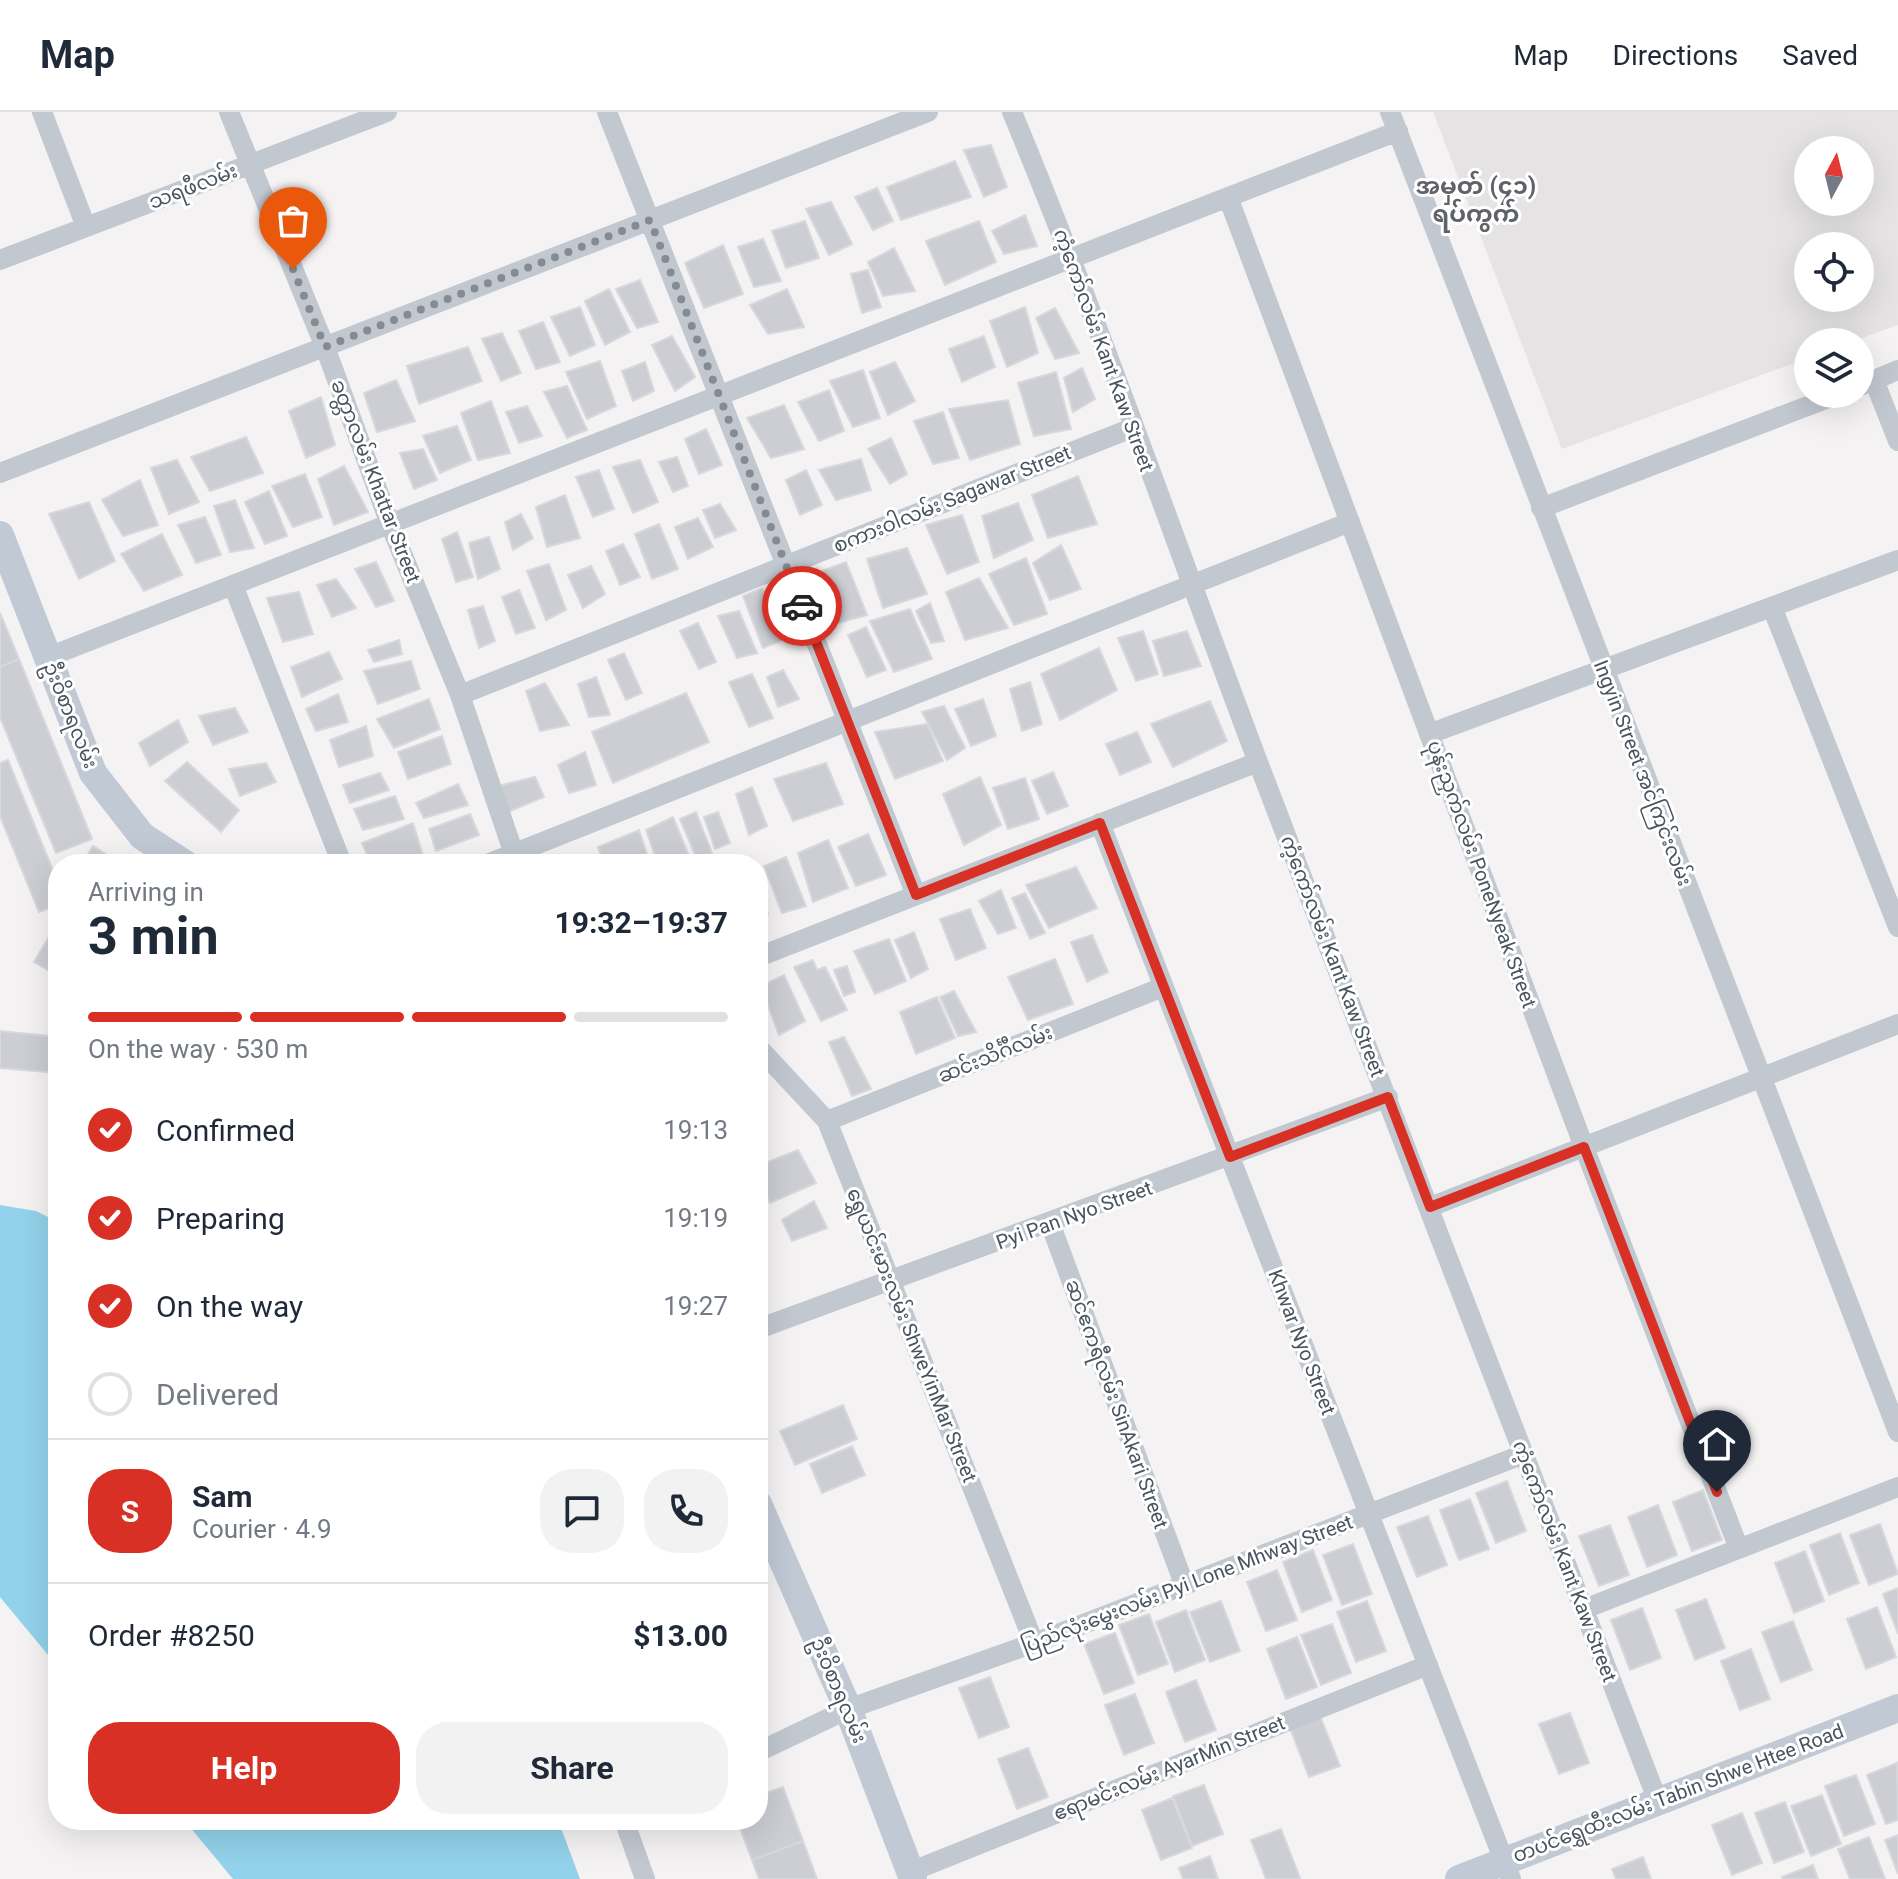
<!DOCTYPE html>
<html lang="en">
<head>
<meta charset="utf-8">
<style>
  :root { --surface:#fff; --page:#f2f2f3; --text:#1f2937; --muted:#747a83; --line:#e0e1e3; --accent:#d93025 }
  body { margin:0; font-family:Roboto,"Noto Sans Myanmar",sans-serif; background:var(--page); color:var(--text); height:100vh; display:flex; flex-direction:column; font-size:30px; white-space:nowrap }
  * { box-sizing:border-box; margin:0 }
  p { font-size:26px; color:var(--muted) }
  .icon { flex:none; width:44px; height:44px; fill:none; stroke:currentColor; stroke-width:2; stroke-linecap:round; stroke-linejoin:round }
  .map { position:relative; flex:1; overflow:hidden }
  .side { position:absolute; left:48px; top:742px; width:720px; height:976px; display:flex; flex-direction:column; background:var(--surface); border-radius:32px; box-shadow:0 8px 32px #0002 }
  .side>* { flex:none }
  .needle { width:52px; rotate:7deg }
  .buttons { position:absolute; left:1794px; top:24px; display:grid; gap:16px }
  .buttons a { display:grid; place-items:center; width:80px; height:80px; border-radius:50%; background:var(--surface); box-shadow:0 8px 32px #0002; font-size:40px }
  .pin { position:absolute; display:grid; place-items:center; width:68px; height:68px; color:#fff; margin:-82px -34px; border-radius:50% 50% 50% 0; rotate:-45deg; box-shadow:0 0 8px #0007 }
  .pin .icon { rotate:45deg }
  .courier { position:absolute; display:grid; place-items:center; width:80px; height:80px; margin:-40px; border:6px solid #d93025; border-radius:50%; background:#fff; color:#222; box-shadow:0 2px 10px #0007 }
  .head em { font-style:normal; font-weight:700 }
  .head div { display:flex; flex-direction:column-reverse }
  .head { display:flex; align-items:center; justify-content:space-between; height:136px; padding:0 40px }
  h1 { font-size:52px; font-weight:700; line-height:60px }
  .bar { display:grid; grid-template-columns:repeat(4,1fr); gap:12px 8px; align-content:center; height:96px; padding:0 40px }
  .bar i { height:10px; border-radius:6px; background:var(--line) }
  .bar .selected { background:var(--accent) }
  .bar p { grid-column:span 4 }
  .line { display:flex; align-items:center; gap:20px; padding:0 40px; border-top:2px solid var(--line) }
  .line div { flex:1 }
  .round { display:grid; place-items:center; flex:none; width:84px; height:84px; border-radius:32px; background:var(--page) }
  ol { padding:0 40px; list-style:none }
  li { display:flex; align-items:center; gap:24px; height:88px }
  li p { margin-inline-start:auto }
  li .icon { padding:8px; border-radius:50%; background:var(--accent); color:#fff; stroke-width:4 }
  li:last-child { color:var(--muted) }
  li i { width:44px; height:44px; border:4px solid var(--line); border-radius:50% }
  .action { display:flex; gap:16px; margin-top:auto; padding:16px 40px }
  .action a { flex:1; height:92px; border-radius:32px; background:var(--accent); color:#fff; font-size:32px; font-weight:700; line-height:92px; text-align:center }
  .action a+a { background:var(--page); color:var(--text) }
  header { display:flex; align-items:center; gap:48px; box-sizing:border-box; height:112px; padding:0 40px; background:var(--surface); border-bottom:2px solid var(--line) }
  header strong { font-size:38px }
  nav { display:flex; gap:44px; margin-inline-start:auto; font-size:28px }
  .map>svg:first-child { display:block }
  .education { fill:#e5e3e4; fill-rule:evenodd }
  .water { fill:#92d2ea }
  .building { fill:#ccced4; stroke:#d6d8dd; stroke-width:2 }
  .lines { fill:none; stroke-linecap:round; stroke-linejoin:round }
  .street { stroke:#c1c8d0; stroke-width:20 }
  .secondary { stroke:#c1c9d5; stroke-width:28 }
  .done { stroke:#868b92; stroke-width:8; stroke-dasharray:0 14.4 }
  .route { stroke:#d93025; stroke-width:10 }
  .labels { text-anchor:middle; stroke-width:6; stroke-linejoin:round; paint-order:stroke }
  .street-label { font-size:20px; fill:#4a545f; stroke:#fff }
  .quarter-label { font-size:24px; font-weight:bold; fill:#5f6267; stroke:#fff }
</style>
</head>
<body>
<header>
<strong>Map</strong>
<nav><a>Map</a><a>Directions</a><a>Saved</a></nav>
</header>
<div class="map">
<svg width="1898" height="1767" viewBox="0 0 1898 1767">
  <rect width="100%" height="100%" fill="#f4f2f2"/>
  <path class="education" d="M1433,0H1898V213L1851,230H1808V246L1562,337ZM1808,38H1860V90H1808ZM1808,134H1860V186H1808Z"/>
  <path class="water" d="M0,1093L36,1099L58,1110V1555L0,1485Z
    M184,1708H558L580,1767H233Z"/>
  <path class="building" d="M991,33L1007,75L984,85L964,38Z
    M955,49L971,85L901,108L887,75Z
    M877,76L893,109L873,118L855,85Z
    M831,90L852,132L829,143L806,97Z
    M1025,103L1037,134L1004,142L992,119Z
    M805,109L819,146L786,156L772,119Z
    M979,109L996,150L945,173L926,129Z
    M763,127L781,169L754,175L738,135Z
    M723,133L743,182L704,196L685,151Z
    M894,136L915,179L883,184L868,150Z
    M868,158L881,195L862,201L851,162Z
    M640,168L658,210L637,216L616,177Z
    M609,177L630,220L605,233L585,189Z
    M787,177L804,215L768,222L750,193Z
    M580,195L595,233L570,244L551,205Z
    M1025,195L1038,241L1007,255L990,209Z
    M1055,196L1079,241L1055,247L1036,206Z
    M543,210L560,250L536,257L519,219Z
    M502,221L521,261L501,269L482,227Z
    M672,224L695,265L675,279L652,233Z
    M984,224L995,255L962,270L949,237Z
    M468,235L482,269L419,292L407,254Z
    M600,249L616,294L587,307L566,260Z
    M645,250L654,279L633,289L622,259Z
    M895,250L915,289L888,303L870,260Z
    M1082,256L1095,287L1073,300L1064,266Z
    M863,258L880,306L853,315L830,269Z
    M1056,260L1071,317L1034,324L1018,271Z
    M396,268L415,309L377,320L364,281Z
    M567,274L587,318L567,326L544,280Z
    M829,278L844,319L819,329L798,290Z
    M321,285L335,333L306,346L289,299Z
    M1008,288L1020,332L970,348L949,297Z
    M491,289L510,341L478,348L461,301Z
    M784,293L804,337L771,346L747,306Z
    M527,294L542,324L519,331L506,300Z
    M943,300L959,346L933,352L914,309Z
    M457,314L471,348L440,361L423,324Z
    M706,317L722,353L699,362L685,327Z
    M246,325L263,361L210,379L191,345Z
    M891,326L907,362L890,372L868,337Z
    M423,337L437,368L414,377L400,341Z
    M677,345L688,374L673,380L659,350Z
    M861,347L871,378L836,388L819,358Z
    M177,348L199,390L169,402L151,356Z
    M640,348L658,390L633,401L613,355Z
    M344,354L368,400L334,413L318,367Z
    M599,358L614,397L593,405L576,365Z
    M806,358L822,393L800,403L786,368Z
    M305,362L322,405L293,415L272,374Z
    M1078,364L1097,412L1048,426L1032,383Z
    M140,368L158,413L123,424L102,388Z
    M269,379L287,424L265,432L245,390Z
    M565,383L580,426L547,435L536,395Z
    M235,388L254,436L230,440L214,394Z
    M89,390L115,449L79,467L49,402Z
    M1018,391L1033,428L994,446L982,404Z
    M720,392L736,418L715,426L703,398Z
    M521,402L533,426L513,438L505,410Z
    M962,403L979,450L947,462L926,413Z
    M205,405L221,443L196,451L178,413Z
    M698,406L713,435L688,447L675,415Z
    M659,412L678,457L652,467L635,422Z
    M457,420L473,465L456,470L442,427Z
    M162,422L182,463L144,479L121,442Z
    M489,425L500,457L478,467L469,431Z
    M623,432L640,465L620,473L606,439Z
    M1061,433L1081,477L1050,488L1033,451Z
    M907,436L927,482L883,496L867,447Z
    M1026,446L1047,502L1014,513L989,462Z
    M376,450L394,489L376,495L355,457Z
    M846,450L867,503L830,513L808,464Z
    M549,452L566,498L546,508L527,459Z
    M591,454L605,482L583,496L568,463Z
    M979,466L1008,516L965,528L946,480Z
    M336,467L356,496L332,505L317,473Z
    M762,476L783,528L763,536L743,484Z
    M519,478L535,516L516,522L502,485Z
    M299,480L313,522L283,530L267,486Z
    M930,491L944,529L931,531L916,499Z
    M483,494L495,529L479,536L468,498Z
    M910,497L932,547L894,560L870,509Z
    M739,499L757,541L737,546L718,504Z
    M0,501L19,547L0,555Z
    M698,511L716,550L699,557L680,519Z
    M866,515L886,558L867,565L848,523Z
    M1143,519L1158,562L1136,569L1118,526Z
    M1187,519L1201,554L1164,564L1153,529Z
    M399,528L402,542L374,550L368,538Z
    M1099,536L1117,578L1060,608L1041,562Z
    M329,540L342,567L302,585L291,555Z
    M624,541L642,581L626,588L608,548Z
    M19,547L92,727L56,741L0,605V555Z
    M411,549L420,577L378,592L364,559Z
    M783,558L799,587L778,595L767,565Z
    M752,562L773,606L749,615L729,570Z
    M596,565L610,603L589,605L578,572Z
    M1030,570L1042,612L1022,619L1010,577Z
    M545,571L569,613L540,619L526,579Z
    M686,581L709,630L613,671L592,620Z
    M338,582L348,610L316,619L306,597Z
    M429,587L440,617L394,636L377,607Z
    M983,587L996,624L971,634L955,597Z
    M1210,589L1227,629L1173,655L1151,612Z
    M944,594L965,636L947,648L922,600Z
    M235,596L248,620L213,633L199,604Z
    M178,608L188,630L150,654L139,631Z
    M927,612L943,649L895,667L875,620Z
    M366,614L373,644L339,655L330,628Z
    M1137,620L1151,650L1120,663L1106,632Z
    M442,624L451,652L408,667L398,640Z
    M585,640L596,673L569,681L558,653Z
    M8,648L58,771V793L39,800L0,704V651Z
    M187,650L239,698L221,720L165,669Z
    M266,651L276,670L240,684L229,657Z
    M826,651L843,692L793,709L774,667Z
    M1053,660L1068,694L1047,702L1032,669Z
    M380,661L389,678L350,691L343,673Z
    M535,665L544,685L508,700L498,674Z
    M980,665L1001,713L964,733L943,682Z
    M1025,666L1039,707L1008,717L993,676Z
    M458,672L468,693L424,706L416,691Z
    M752,675L767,714L749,723L736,682Z
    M395,684L404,707L363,718L354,697Z
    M696,700L712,741L696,745L680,707Z
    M718,700L730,731L715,737L704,705Z
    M470,702L479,723L436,739L429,717Z
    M673,705L690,747L658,752L646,718Z
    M413,711L423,744L395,752H371L362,731Z
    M639,718L650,752H604L598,735Z
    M868,722L886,763L856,774L838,735Z
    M828,728L848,776L813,790L798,741Z
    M93,734L122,752H82Z
    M786,745L806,794L782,801L764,754Z
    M1076,755L1097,796L1049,816L1026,773Z
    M758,774L768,802L758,806Z
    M1001,778L1016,816L998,822L979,789Z
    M1025,781L1045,821L1030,827L1012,786Z
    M970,797L986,836L956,848L940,807Z
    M53,818L58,821V864L34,850Z
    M914,820L928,857L911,866L895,828Z
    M1092,823L1108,860L1087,870L1071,830Z
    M889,827L906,869L875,882L854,839Z
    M1055,847L1073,892L1028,908L1008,865Z
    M813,848L817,858L825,855L847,898L821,909L794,855Z
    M847,854L855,880L844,884L834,858Z
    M784,863L805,909L779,923L761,874Z
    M954,879L976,920L958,924L940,885Z
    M937,885L955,926L916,942L900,900Z
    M0,919L58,925V961L0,956Z
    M844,925L871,977L852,984L829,930Z
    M798,1038L816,1071L770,1091L758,1066V1054Z
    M814,1089L827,1116L792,1129L782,1108Z
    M843,1293L857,1327L795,1353L780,1319Z
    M852,1334L865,1363L822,1381L810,1352Z
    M1507,1369L1526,1419L1496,1431L1476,1381Z
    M1703,1378L1722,1428L1692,1439L1673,1390Z
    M1470,1387L1489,1437L1459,1448L1440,1398Z
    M1658,1393L1677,1443L1647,1455L1628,1405Z
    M1428,1404L1447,1453L1417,1465L1397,1415Z
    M1880,1412L1898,1462L1869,1473L1850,1423Z
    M1610,1413L1629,1463L1599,1474L1579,1424Z
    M1840,1421L1859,1471L1829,1483L1810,1433Z
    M1353,1432L1372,1482L1342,1493L1323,1443Z
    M1313,1438L1332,1488L1302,1500L1283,1450Z
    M1805,1439L1824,1489L1794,1501L1775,1451Z
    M1277,1458L1297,1508L1266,1519L1247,1470Z
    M1898,1476V1522L1883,1482Z
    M1706,1487L1725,1536L1695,1548L1676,1498Z
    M1221,1489L1240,1539L1210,1550L1190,1500Z
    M1367,1489L1386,1539L1356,1550L1337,1500Z
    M1877,1495L1896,1545L1866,1557L1847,1507Z
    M1642,1496L1661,1546L1630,1558L1611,1508Z
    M1186,1498L1205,1548L1175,1560L1156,1510Z
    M1149,1502L1168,1552L1138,1563L1119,1513Z
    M1793,1509L1812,1558L1781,1570L1762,1520Z
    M1332,1512L1351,1561L1321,1573L1301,1523Z
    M1115,1521L1134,1571L1104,1582L1084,1532Z
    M1297,1525L1317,1575L1286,1587L1267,1537Z
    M1751,1537L1770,1587L1740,1598L1721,1549Z
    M990,1565L1009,1615L979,1626L959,1576Z
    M1196,1568L1216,1618L1185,1630L1166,1580Z
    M1135,1582L1154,1631L1124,1643L1105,1593Z
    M1570,1601L1589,1651L1559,1662L1539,1612Z
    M1320,1604L1340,1654L1309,1665L1290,1616Z
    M1028,1636L1048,1685L1017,1697L998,1647Z
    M1897,1651L1898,1708L1886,1712L1867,1663Z
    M1856,1663L1875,1712L1844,1724L1825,1674Z
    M1204,1673L1223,1722L1192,1734L1173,1684Z
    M783,1675L803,1729L752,1748L737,1708H758V1684Z
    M1822,1683L1841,1732L1811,1744L1791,1694Z
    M1172,1686L1192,1736L1161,1748L1142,1698Z
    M1785,1690L1804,1740L1774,1751L1755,1701Z
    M1742,1701L1762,1751L1732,1763L1712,1713Z
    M1281,1717L1300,1766L1299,1767H1266L1251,1728Z
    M1898,1723V1762L1885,1728Z
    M1869,1725L1885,1767H1850L1838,1737Z
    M803,1729L817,1767H759L752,1748Z
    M1210,1744L1218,1767H1183L1179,1756Z
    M1643,1745L1651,1767H1616L1612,1757Z
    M1813,1753L1818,1767H1783L1782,1765Z"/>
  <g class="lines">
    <path class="street" d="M42,0L86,115
      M229,0L325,235L390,412L460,583L514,742
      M607,0L916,783
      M1012,0C1100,212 1175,430 1256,645C1387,993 1524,1340 1657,1687
      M1390,0L1898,1320
      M1228,85L1584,1035L1739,1437
      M0,148L387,0
      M1874,268L1898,329
      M1860,274L1898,258
      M0,361L928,0
      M1541,396L1839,282
      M233,473L342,752
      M1772,495L1898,815
      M48,545L1398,19
      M460,583L1132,316
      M1429,622L1898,448
      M1100,711L1511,1767
      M487,752L1350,410
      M758,845L1258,650
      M758,935L827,1009L1034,1531
      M827,1009L1163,875
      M1430,1095L1898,912
      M1050,1111L1184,1472
      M758,1217L1388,985
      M1584,1497L1898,1375
      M758,1640L848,1597L1034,1531L1524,1342
      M624,1708L645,1767
      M910,1760L1428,1553"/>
    <path class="secondary" d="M0,423L93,661L142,724L185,752
      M758,1392L848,1597L913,1767
      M1459,1767L1898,1596"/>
  </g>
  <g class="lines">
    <path class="done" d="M293,157L325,235L650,108L802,494"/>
    <path class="route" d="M802,494L916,783L1100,711L1230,1045L1388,985L1430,1095L1584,1035L1717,1380"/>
  </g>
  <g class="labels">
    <g class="street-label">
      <text transform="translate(193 74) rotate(-21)" y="7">သရဖီလမ်း</text>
      <text transform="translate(1104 238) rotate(70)" y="7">ကံ့ကော်လမ်း Kant Kaw Street</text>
      <text transform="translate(376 369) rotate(69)" y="7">ခတ္တာလမ်း Khattar Street</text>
      <text transform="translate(952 387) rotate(-22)" y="7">စကားဝါလမ်း Sagawar Street</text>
      <text transform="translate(71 603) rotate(68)" y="7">ဦးဝိစာရလမ်း</text>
      <text transform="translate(1643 661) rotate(69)" y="7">Ingyin Street အင်ကြင်းလမ်း</text>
      <text transform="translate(1482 762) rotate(70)" y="7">ပုန်းညှက်လမ်း PoneNyeak Street</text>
      <text transform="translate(1333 844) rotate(69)" y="7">ကံ့ကော်လမ်း Kant Kaw Street</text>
      <text transform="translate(995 942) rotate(-22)" y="7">ဆင်းသိင်္ဂီလမ်း</text>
      <text transform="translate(1074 1103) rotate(-20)" y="7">Pyi Pan Nyo Street</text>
      <text transform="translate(912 1223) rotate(68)" y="7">ရွှေယင်းမားလမ်း ShweYinMar Street</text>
      <text transform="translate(1302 1230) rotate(69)" y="7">Khwar Nyo Street</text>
      <text transform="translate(1117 1292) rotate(70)" y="7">ဆင်ဧကရီလမ်း SinAkari Street</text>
      <text transform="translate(1565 1449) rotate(69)" y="7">ကံ့ကော်လမ်း Kant Kaw Street</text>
      <text transform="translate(1187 1472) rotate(-21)" y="7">ပြည်လုံးမွှေးလမ်း Pyi Lone Mhway Street</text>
      <text transform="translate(839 1578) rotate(67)" y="7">ဦးဝိစာရလမ်း</text>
      <text transform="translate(1169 1656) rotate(-22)" y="7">ဧရာမင်းလမ်း AyarMin Street</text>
      <text transform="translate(1678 1681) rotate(-21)" y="7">တပင်ရွှေထီးလမ်း Tabin Shwe Htee Road</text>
    </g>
    <g class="quarter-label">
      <text x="1476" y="82">အမှတ် (၄၁)<tspan x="1476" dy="28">ရပ်ကွက်</tspan></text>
    </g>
  </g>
</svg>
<div class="buttons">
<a><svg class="needle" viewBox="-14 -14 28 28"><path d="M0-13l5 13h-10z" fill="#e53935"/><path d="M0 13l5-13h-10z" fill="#747a83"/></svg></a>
<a><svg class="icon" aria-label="locate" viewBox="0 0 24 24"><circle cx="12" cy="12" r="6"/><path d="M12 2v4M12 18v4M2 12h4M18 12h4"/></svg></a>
<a><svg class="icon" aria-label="layers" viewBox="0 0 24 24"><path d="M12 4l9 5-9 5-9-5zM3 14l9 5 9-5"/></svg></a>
</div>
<div class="pin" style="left:293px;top:157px;background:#ea580c"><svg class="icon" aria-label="bag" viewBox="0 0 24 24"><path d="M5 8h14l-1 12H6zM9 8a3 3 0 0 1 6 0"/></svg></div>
<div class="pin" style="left:1717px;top:1380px;background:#1f2937"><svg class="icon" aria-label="home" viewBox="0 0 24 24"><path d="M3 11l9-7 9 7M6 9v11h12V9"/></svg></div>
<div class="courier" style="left:802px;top:494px"><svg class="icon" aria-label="car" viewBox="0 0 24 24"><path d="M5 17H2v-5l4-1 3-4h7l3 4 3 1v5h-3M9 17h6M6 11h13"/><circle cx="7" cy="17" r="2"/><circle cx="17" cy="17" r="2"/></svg></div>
<section class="side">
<div class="head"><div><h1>3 min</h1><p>Arriving in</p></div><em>19:32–19:37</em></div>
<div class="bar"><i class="selected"></i><i class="selected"></i><i class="selected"></i><i></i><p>On the way · 530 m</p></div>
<ol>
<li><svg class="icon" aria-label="check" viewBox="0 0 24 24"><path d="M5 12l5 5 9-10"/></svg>Confirmed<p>19:13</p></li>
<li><svg class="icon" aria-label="check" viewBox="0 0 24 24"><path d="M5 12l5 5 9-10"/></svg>Preparing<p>19:19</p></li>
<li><svg class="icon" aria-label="check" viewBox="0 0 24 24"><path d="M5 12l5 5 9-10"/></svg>On the way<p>19:27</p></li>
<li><i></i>Delivered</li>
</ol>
<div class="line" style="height:144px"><b class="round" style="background:var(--accent);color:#fff">S</b><div><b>Sam</b><p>Courier · 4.9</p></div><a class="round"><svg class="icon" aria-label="chat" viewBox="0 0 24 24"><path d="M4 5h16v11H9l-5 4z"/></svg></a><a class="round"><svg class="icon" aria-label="phone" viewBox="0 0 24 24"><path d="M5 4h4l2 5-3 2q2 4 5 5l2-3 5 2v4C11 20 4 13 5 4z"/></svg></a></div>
<div class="line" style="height:104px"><div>Order #8250</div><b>$13.00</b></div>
<div class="action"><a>Help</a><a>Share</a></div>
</section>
</div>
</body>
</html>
